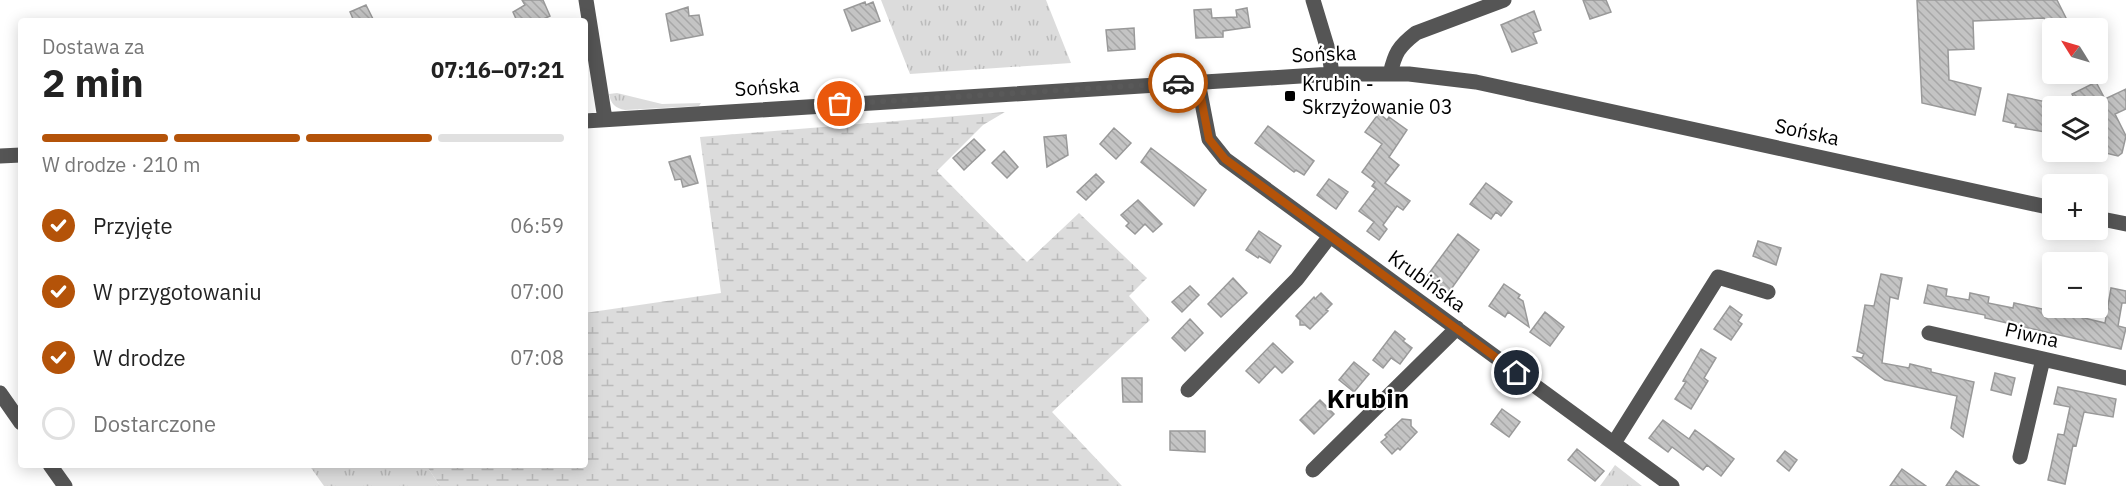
<!DOCTYPE html>
<html lang="pl">
<head>
<meta charset="utf-8">
<style>
  :root { --surface:#fff; --page:#f2f2f2; --text:#222; --muted:#767676; --line:#e0e0e0; --accent:#b45309 }
  body { margin:0; font-family:"IBM Plex Sans",sans-serif; background:var(--page); color:var(--text); height:100vh; display:flex; flex-direction:column; font-size:22px; white-space:nowrap }
  * { box-sizing:border-box; margin:0 }
  p { font-size:20px; color:var(--muted) }
  .icon { flex:none; width:33px; height:33px; fill:none; stroke:currentColor; stroke-width:2; stroke-linecap:round; stroke-linejoin:round }
  .map { position:relative; flex:1; overflow:hidden }
  .side { position:absolute; left:18px; top:18px; width:570px; height:450px; display:flex; flex-direction:column; background:var(--surface); border-radius:6px; box-shadow:0 3px 15px #0003 }
  .side>* { flex:none }
  .needle { width:39px; rotate:307deg }
  .controls { position:absolute; left:2042px; top:18px; display:grid; gap:12px }
  .controls a { display:grid; place-items:center; width:66px; height:66px; border-radius:6px; background:var(--surface); box-shadow:0 3px 15px #0003; font-size:30px }
  .pin { position:absolute; display:grid; place-items:center; width:51px; height:51px; color:#fff; margin:-26px; border:3px solid #fff; border-radius:50%; box-shadow:0 2px 6px #0007 }
  .courier { position:absolute; display:grid; place-items:center; width:60px; height:60px; margin:-30px; border:4px solid #b45309; border-radius:50%; background:#fff; color:#222; box-shadow:0 2px 8px #0007 }
  .head em { font-style:normal; font-weight:800 }
  .head div { display:flex; flex-direction:column-reverse }
  .head { display:flex; align-items:center; justify-content:space-between; height:102px; padding:0 24px }
  h1 { font-size:39px; font-weight:800; line-height:45px }
  .bar { display:grid; grid-template-columns:repeat(4,1fr); gap:9px 6px; align-content:center; height:72px; padding:0 24px }
  .bar i { height:8px; border-radius:4px; background:var(--line) }
  .bar .selected { background:var(--accent) }
  .bar p { grid-column:span 4 }
  ol { padding:0 24px; list-style:none }
  li { display:flex; align-items:center; gap:18px; height:66px }
  li p { margin-inline-start:auto }
  li .icon { padding:6px; border-radius:50%; background:var(--accent); color:#fff; stroke-width:4 }
  li:last-child { color:var(--muted) }
  li i { width:33px; height:33px; border:3px solid var(--line); border-radius:50% }
  .map>svg:first-child { display:block }
  .grass { fill:url(#grass-tufts) }
  .wetland { fill:url(#wetland-marsh) }
  .building { fill:url(#building-back-hatch); stroke:#999; stroke-width:1.5 }
  .lines { fill:none; stroke-linecap:round; stroke-linejoin:round }
  .minor { stroke:#555; stroke-width:15 }
  .done { stroke:#595959; stroke-width:6; stroke-dasharray:0 10.8 }
  .route { stroke:#b45309; stroke-width:8 }
  .poi-dot { fill:#000; stroke:#fff; stroke-width:2 }
  .labels { text-anchor:middle; stroke-width:4.5; stroke-linejoin:round; paint-order:stroke }
  .street-label { font-size:20px; fill:#000; stroke:#fff }
  .poi-label { font-size:20px; fill:#000; stroke:#fff; text-anchor:start }
  .district-label { font-size:26px; font-weight:bold; fill:#000; stroke:#fff }
</style>
</head>
<body>
<div class="map">
<svg width="2126" height="486" viewBox="0 0 2126 486">
  <defs>
    <pattern id="grass-tufts" width="24" height="20" patternUnits="userSpaceOnUse" patternTransform="scale(1.5)"><rect width="24" height="20" fill="#dcdcdc"/><path d="M3 7l-1-3M5 7V3M7 7l1-3M15 17l-1-3M17 17v-4M19 17l1-3" fill="none" stroke="#bbb"/></pattern>
    <pattern id="wetland-marsh" width="20" height="14" patternUnits="userSpaceOnUse" patternTransform="scale(1.5)"><rect width="20" height="14" fill="#dcdcdc"/><path d="M1 5h8M5 5V1M11 12h8M15 12V8" fill="none" stroke="#bbb"/></pattern>
    <pattern id="building-back-hatch" width="6" height="6" patternUnits="userSpaceOnUse" patternTransform="scale(1.5)"><rect width="6" height="6" fill="#c4c4c4"/><path d="M-1 5l2 2M0 0l6 6M5-1l2 2" fill="none" stroke="#a7a7a7"/></pattern>
  </defs>
  <rect width="100%" height="100%" fill="#fff"/>
  <path class="grass" d="M881,0H1046L1071,63L910,74Z
    M617,93L662,104L701,103L699,106L625,110C615,108 611,104 609,94Z
    M309,465H426L440,486H324Z
    M1615,465L1642,486H1600Z"/>
  <path class="wetland" d="M1005,112L983,125L937,171L1027,262L1079,213L1147,278L1129,296L1150,320L1052,412L1122,486H440L426,465H585V313L721,293L700,137Z"/>
  <path class="building" d="M522,0H543L550,16L539,21H517L513,12L525,5Z
    M1583,0H1606L1611,12L1590,19Z
    M1917,0H2057L2071,28H2049L2044,18L1973,21L1974,49L1948,50L1949,80L1981,88L1975,115L1922,103Z
    M865,2L866,5L873,2L880,21L852,31L844,10Z
    M366,5L374,21H354L350,12Z
    M688,7L689,16L699,15L703,35L671,41L666,14Z
    M1247,8L1250,27L1223,31V37L1196,38L1194,10L1211,9L1212,18L1237,17L1236,10Z
    M1534,11L1541,30L1533,33L1537,43L1512,52L1501,25Z
    M1134,28L1135,49L1108,51L1106,30Z
    M2096,82L2105,99L2126,89V109L2115,114L2126,136L2122,153L2118,156L2097,151V106H2078L2072,94Z
    M2008,94L2052,103V133L2015,127L2016,124L2003,121Z
    M1379,113L1387,120L1389,117L1407,130L1389,157L1399,165L1385,183L1410,201L1403,210L1397,206L1383,225L1387,229L1379,240L1367,231L1374,222L1359,211L1376,189L1372,186L1375,182L1362,172L1382,144L1365,132Z
    M1268,126L1314,161L1304,175L1296,170L1294,172L1255,143Z
    M1114,128L1131,143L1116,159L1100,144Z
    M1066,135L1068,155L1047,167L1044,137Z
    M974,139L985,150L964,170L953,158Z
    M1151,148L1206,190L1194,206L1141,162Z
    M1004,151L1018,167L1007,178L992,163Z
    M690,156L698,183L683,187L681,179L675,180L669,162Z
    M1096,174L1104,182L1086,200L1077,192Z
    M1329,179L1348,192L1336,209L1317,195Z
    M1486,183L1512,202L1501,216L1496,212L1491,219L1470,204Z
    M1138,200L1162,224L1153,232L1145,224L1135,234L1126,226L1129,223L1121,215Z
    M1259,231L1281,246L1270,263L1259,256L1258,258L1246,250Z
    M1458,234L1479,250L1449,292L1427,276Z
    M1758,241L1781,248L1776,265L1753,256Z
    M1881,274L1902,278L1898,299L1890,297L1882,363L1909,368L1910,364L1931,369V372L1974,382L1963,437L1951,428L1957,396L1885,380L1854,357L1862,358L1864,354L1857,351L1865,305L1874,306Z
    M1233,278L1247,293L1221,317L1208,304Z
    M1504,284L1520,295L1518,298L1523,301L1529,327L1508,312L1505,317L1489,306Z
    M1928,285L1947,289L1946,296L1969,300L1970,293L1989,297L1988,303L2013,308L2014,303L2042,309L2082,308L2080,317L2105,323L2111,288L2126,291V303H2122L2118,326L2126,328L2121,349L1985,318V315L1924,303Z
    M1190,286L1199,295L1182,312L1172,302Z
    M1321,293L1332,304L1326,310L1328,311L1310,329L1305,325H1300V320L1296,316L1314,297L1315,299Z
    M1730,306L1742,315L1738,321L1742,324L1731,340L1714,329Z
    M1545,312L1564,327L1550,346L1530,332Z
    M1190,319L1203,333L1185,351L1172,338Z
    M1395,331L1405,339L1403,341L1412,348L1400,364L1391,358L1383,368L1373,360Z
    M1273,343L1293,362L1282,373L1275,366L1259,383L1246,371Z
    M1701,349L1716,358L1704,378L1708,381L1691,409L1675,399L1686,382L1683,381Z
    M1354,362L1369,374L1354,392L1339,380Z
    M1995,373L2015,378L2011,395L1991,390Z
    M1122,378H1142V402H1123Z
    M2058,387L2116,399L2113,417L2084,412L2076,446L2073,445L2065,484L2048,480L2058,434L2064,435L2070,407L2054,404Z
    M1320,400L1334,414L1314,434L1300,420Z
    M1502,409L1520,422L1509,437L1491,424Z
    M1402,419L1411,420V426L1417,432L1400,450L1398,448L1392,454L1381,442L1387,437L1385,435Z
    M1663,420L1689,439L1695,430L1734,459L1721,476L1707,465L1703,470L1672,447L1668,452L1649,438Z
    M1170,431H1205V452L1170,450Z
    M1577,449L1604,471L1595,481L1568,460Z
    M1785,451L1797,460L1789,471L1777,461Z
    M1902,469L1926,486H1890Z
    M1956,471L1979,486H1946Z"/>
  <g class="lines">
    <path class="minor" d="M586,0L605,119
      M1313,0L1329,53L1332,74
      M1390,74C1395,53 1398,47 1416,33L1504,0
      M1198,82L1209,139L1225,159L1672,486
      M585,121L1332,74H1409L1476,82L2052,208
      M0,156L21,155
      M2097,218L2126,224
      M1929,333L2126,378
      M1188,390L1297,279L1330,236
      M0,393L21,423
      M1614,443L1718,277L1768,292
      M2020,457L2043,359
      M50,465L65,486
      M1313,470L1457,328"/>
  </g>
  <g class="lines">
    <path class="done" d="M840,104L1178,83"/>
    <path class="route" d="M1178,83L1198,82L1209,139L1225,159L1517,373"/>
  </g>
  <rect class="poi-dot" x="1284" y="90" width="12" height="12" rx="3"/>
  <g class="labels">
    <g class="street-label">
      <text transform="translate(1324 54) rotate(-2)" y="7">Sońska</text>
      <text transform="translate(767 87) rotate(-4)" y="7">Sońska</text>
      <text transform="translate(1807 132) rotate(12)" y="7">Sońska</text>
      <text transform="translate(1427 281) rotate(36)" y="7">Krubińska</text>
      <text transform="translate(2032 335) rotate(13)" y="7">Piwna</text>
    </g>
    <g class="poi-label">
      <text x="1302" y="91">Krubin -<tspan x="1302" dy="23">Skrzyżowanie 03</tspan></text>
    </g>
    <g class="district-label">
      <text x="1368" y="408">Krubin</text>
    </g>
  </g>
</svg>
<div class="controls">
<a><svg class="needle" viewBox="-14 -14 28 28"><path d="M0-13l5 13h-10z" fill="#e53935"/><path d="M0 13l5-13h-10z" fill="#767676"/></svg></a>
<a><svg class="icon" aria-label="layers" viewBox="0 0 24 24"><path d="M12 4l9 5-9 5-9-5zM3 14l9 5 9-5"/></svg></a>
<a>+</a>
<a>−</a>
</div>
<div class="pin" style="left:840px;top:104px;background:#ea580c"><svg class="icon" aria-label="bag" viewBox="0 0 24 24"><path d="M5 8h14l-1 12H6zM9 8a3 3 0 0 1 6 0"/></svg></div>
<div class="pin" style="left:1517px;top:373px;background:#1f2937"><svg class="icon" aria-label="home" viewBox="0 0 24 24"><path d="M3 11l9-7 9 7M6 9v11h12V9"/></svg></div>
<div class="courier" style="left:1178px;top:83px"><svg class="icon" aria-label="car" viewBox="0 0 24 24"><path d="M5 17H2v-5l4-1 3-4h7l3 4 3 1v5h-3M9 17h6M6 11h13"/><circle cx="7" cy="17" r="2"/><circle cx="17" cy="17" r="2"/></svg></div>
<section class="side">
<div class="head"><div><h1>2 min</h1><p>Dostawa za</p></div><em>07:16–07:21</em></div>
<div class="bar"><i class="selected"></i><i class="selected"></i><i class="selected"></i><i></i><p>W drodze · 210 m</p></div>
<ol>
<li><svg class="icon" aria-label="check" viewBox="0 0 24 24"><path d="M5 12l5 5 9-10"/></svg>Przyjęte<p>06:59</p></li>
<li><svg class="icon" aria-label="check" viewBox="0 0 24 24"><path d="M5 12l5 5 9-10"/></svg>W przygotowaniu<p>07:00</p></li>
<li><svg class="icon" aria-label="check" viewBox="0 0 24 24"><path d="M5 12l5 5 9-10"/></svg>W drodze<p>07:08</p></li>
<li><i></i>Dostarczone</li>
</ol>
</section>
</div>
</body>
</html>
